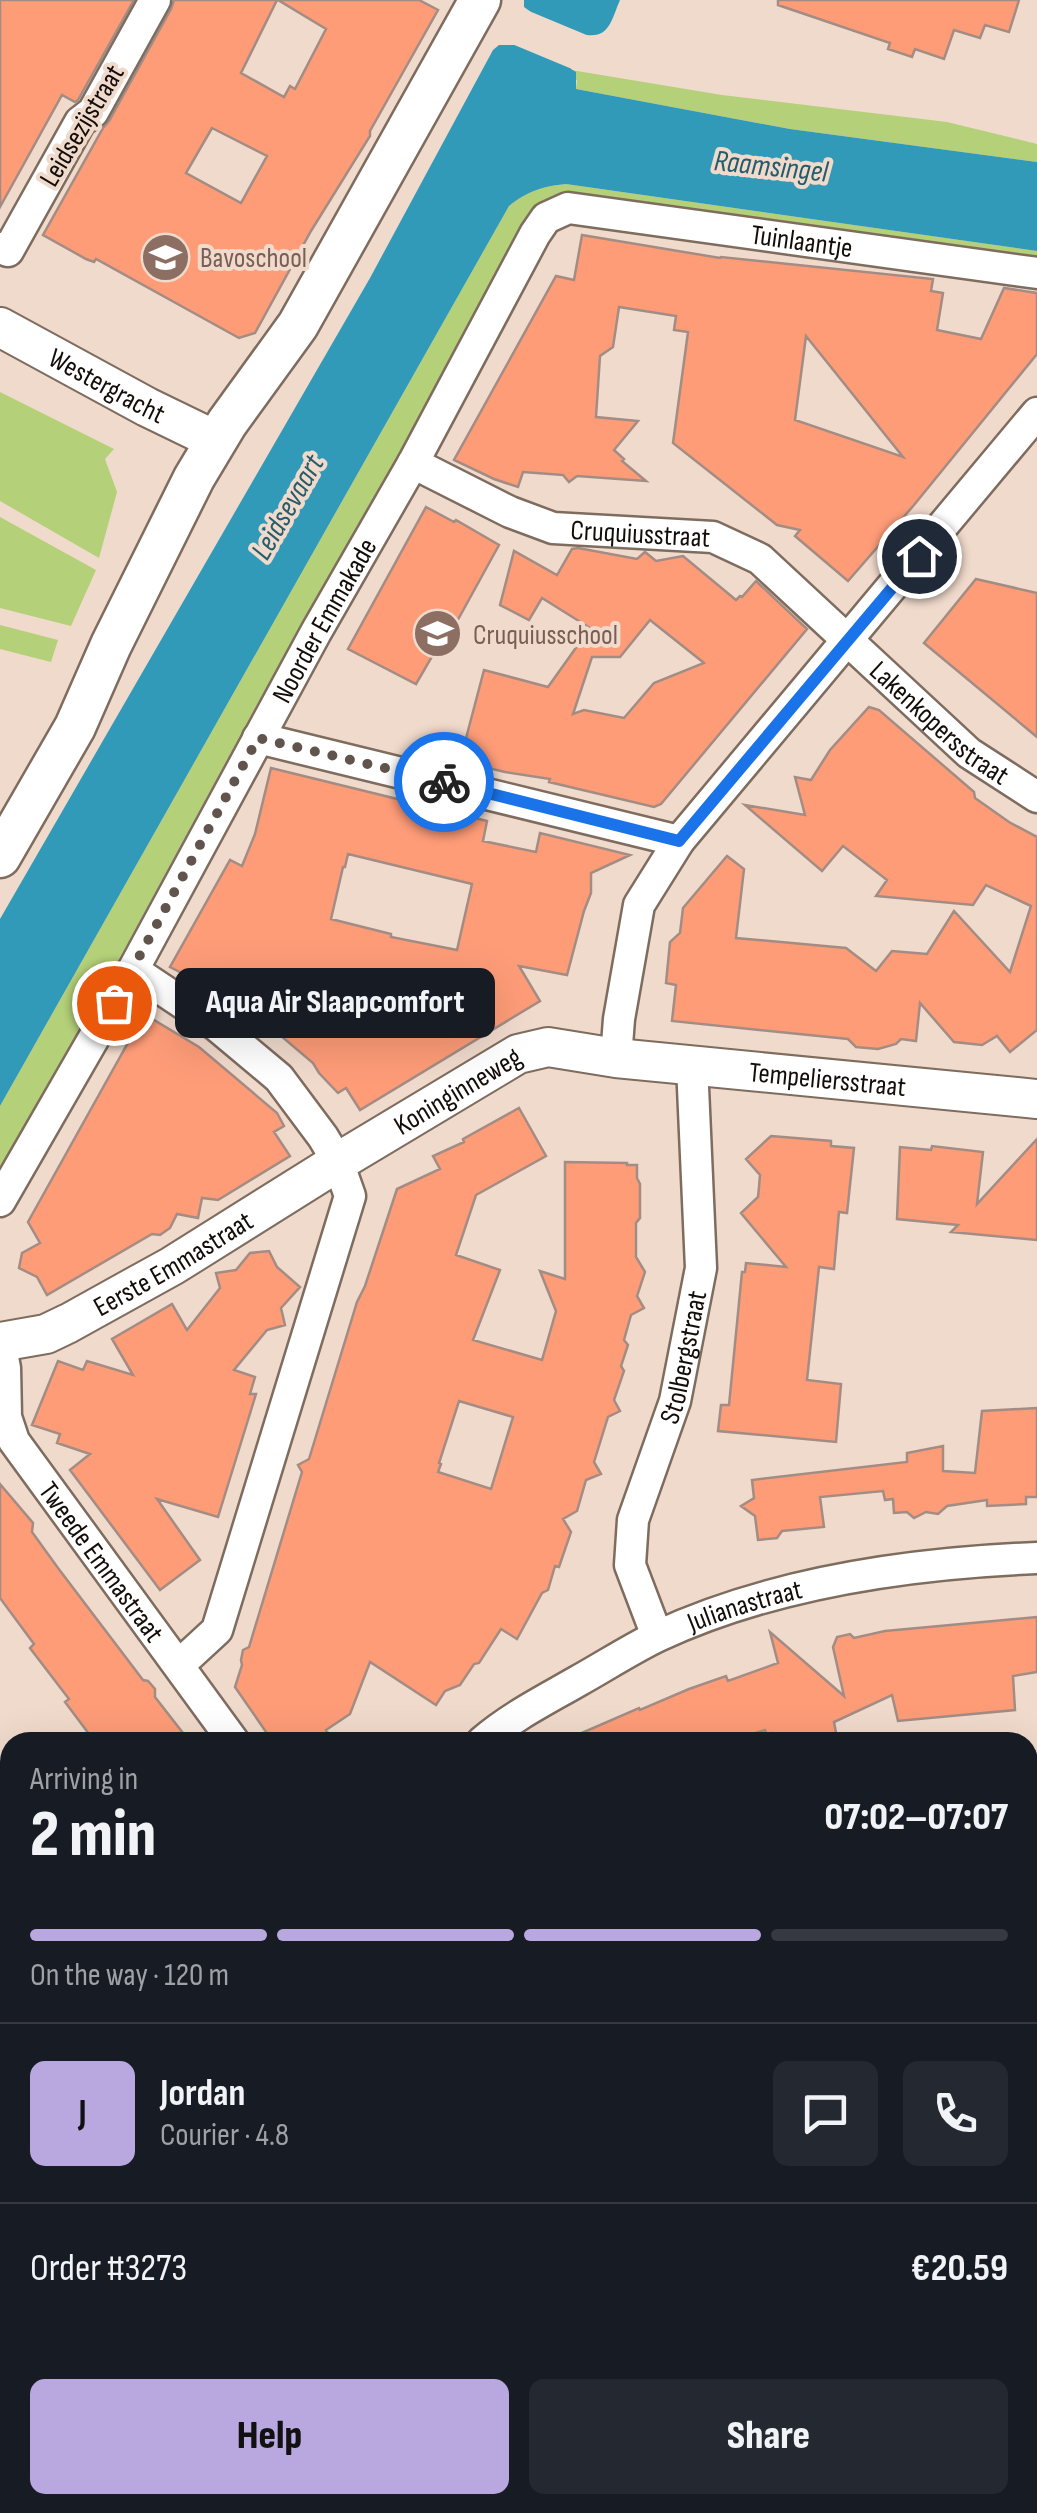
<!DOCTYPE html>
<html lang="en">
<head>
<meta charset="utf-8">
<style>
  :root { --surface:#171b24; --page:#242831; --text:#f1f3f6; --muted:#9ea1a6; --line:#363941; --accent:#b9a7df }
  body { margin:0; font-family:"Sofia Sans Condensed",sans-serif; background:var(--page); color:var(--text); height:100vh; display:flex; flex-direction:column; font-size:38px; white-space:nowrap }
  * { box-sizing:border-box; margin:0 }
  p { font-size:32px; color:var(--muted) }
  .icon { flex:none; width:55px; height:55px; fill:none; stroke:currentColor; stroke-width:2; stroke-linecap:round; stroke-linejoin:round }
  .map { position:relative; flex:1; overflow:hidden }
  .drawer { position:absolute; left:0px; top:1732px; width:1038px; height:782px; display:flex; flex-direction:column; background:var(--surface); border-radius:30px 30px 0 0; box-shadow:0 10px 40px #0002 }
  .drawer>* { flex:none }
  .pin { position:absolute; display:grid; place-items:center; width:85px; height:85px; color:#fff; margin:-42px; border:5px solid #fff; border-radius:50%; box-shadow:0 2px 10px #0007 }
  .courier { position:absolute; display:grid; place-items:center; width:100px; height:100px; margin:-50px; border:8px solid #1a73e8; border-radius:50%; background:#fff; color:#222; box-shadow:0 2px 12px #0007 }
  .bubble { position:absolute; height:70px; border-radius:15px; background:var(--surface); box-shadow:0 10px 40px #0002; font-size:32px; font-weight:800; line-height:70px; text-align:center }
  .headline em { font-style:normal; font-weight:800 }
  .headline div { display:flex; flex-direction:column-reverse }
  .headline { display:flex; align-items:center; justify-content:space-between; height:170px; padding:0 30px }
  h1 { font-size:65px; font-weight:800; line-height:75px }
  .bar { display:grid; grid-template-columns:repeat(4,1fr); gap:15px 10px; align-content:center; height:120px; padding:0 30px }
  .bar i { height:12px; border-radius:8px; background:var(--line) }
  .bar .active { background:var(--accent) }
  .bar p { grid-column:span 4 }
  .line { display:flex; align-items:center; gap:25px; padding:0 30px; border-top:2px solid var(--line) }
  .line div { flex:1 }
  .round { display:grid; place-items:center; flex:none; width:105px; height:105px; border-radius:15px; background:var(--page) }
  .primary-button { display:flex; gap:20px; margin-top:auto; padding:20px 30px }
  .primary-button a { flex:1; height:115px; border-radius:15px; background:var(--accent); color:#111; font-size:40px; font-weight:800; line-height:115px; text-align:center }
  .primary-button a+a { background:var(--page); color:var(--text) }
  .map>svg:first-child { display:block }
  .green { fill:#b4d078 }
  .water { fill:#319ab8 }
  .pier { fill:#f0dacc }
  .building { fill:#fe9c78; stroke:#a38c84; stroke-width:2.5; fill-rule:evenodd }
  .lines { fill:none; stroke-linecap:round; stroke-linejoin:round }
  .service-casing { stroke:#7e6c5f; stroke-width:20 }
  .pedestrian-casing { stroke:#7e6c5f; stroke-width:28 }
  .minor-casing { stroke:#7e6c5f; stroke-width:35 }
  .tertiary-casing { stroke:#7e6c5f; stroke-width:42 }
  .secondary-casing { stroke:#7e6c5f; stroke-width:45 }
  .service { stroke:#fff; stroke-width:15 }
  .pedestrian { stroke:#fff; stroke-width:22 }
  .minor { stroke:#fff; stroke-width:30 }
  .tertiary { stroke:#fff; stroke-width:38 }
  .secondary { stroke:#fff; stroke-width:40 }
  .done { stroke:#60544d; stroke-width:10; stroke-dasharray:0 18 }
  .route { stroke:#1a73e8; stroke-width:12 }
  .labels { text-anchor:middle; stroke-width:8; stroke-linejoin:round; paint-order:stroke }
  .street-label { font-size:28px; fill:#130c08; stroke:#f0dacc }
  .education-label { font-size:28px; fill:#785e54; stroke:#f0dacc; text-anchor:start }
  .water-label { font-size:30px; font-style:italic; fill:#255c6c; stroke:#f0dacc }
</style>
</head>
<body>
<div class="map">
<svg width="1037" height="2513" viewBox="0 0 1037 2513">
  <rect width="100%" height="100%" fill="#f0dacc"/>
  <path class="green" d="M571,70L722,95L947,122L1037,144V162L790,129L576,89L577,81Z
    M566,184L1037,251V259L534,210L524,223L400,457L256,706L128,943L0,1168V1106L509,206C528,191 543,186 566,184Z
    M0,392L114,449L105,459L117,492L99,558L0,501Z
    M0,517L96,570L71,626L0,608Z
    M0,625L58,640L51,662L0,649Z"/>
  <path class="water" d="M524,0H620C612,18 610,38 587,35L571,69L576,72V89L790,129L1037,162V251L566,184C543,186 528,191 509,206L0,1106V919L370,278L493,50L499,45H514L531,12L524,7Z"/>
  <path class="pier" d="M529,11L589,36L585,49L572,69L512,44Z"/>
  <path class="building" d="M0,0H134L78,100L75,102L62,95L0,207Z
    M174,0H277L241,73L284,97L290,86L295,89L326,29L278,0H419L438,10L370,131V136L311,231L255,333L239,338L96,259L94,262L86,259L43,235L103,128L109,121L171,9ZM212,128L267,156L241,203L186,173Z
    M778,0H1019L1009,32L985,25L980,38L954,30L944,59L915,49L912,57L888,49L890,43L778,5Z
    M582,235L720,258L721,257L933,279L931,291L943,293L937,330L981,339L1004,288L1037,293V354L914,505L848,581L795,536L800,530L777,525L673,443L688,332L674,330L676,316L619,307L613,347L600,356L596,417L638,421L614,450L624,459L622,461L646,481L577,476L569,482L563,475L523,472L518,487L494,479L454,460L556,276L574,280ZM806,336L903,457L795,420Z
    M426,507L454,522L456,520L499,545L438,656L434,653L416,684L348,649Z
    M578,548L637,559L645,552L656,561L683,556L736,600L740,596L742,597L756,581L807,629L661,804L654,807L549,782L550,779L505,772L460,761L484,670L548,687L590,628L542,598L529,620L500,605L514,551L557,575L572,549ZM650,620L704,663L654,683L624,718L584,710L573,714L592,657H620Z
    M976,579L1037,593V737L924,643Z
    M869,707L879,710L974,792L975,798L1009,822L1037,837V1030L1010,1052L997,1036L982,1045L954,1042L920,1003L916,1041L901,1039L896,1044L878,1049L856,1047L848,1039L672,1021L676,985L666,983L670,942L680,933L683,908L727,856L744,869L736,938L846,948L876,971L892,951L927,954L954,911L1010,972L1031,906L986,885L973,905L876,896L887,880L843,846L822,871L745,805L805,815L795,777L811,780L830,750Z
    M271,768L487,821L483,841L536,852L540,833L630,855L591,873V893L584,911L567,975L519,966L540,1001L360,1110L346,1088L338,1093L319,1073L313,1063L267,1024H263L248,1010L246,1014L201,983L170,967L230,860L242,866L255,834ZM348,854L472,884L457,950L391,937V934L331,919L343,867H345Z
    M144,1014L199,1047L277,1113L284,1126L274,1132L290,1156L218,1200L202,1198L198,1218L177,1214L170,1228L160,1235L152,1234L47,1295L37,1277L19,1268L22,1253L40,1243L28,1222Z
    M519,1108L546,1156L476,1195L456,1255L500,1270L473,1340L542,1360L556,1311L540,1271L565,1279V1162L627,1163V1165H637V1178L640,1184V1218L636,1223V1257L645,1272L637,1296L644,1308L631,1315L624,1340L628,1345L621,1366L624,1371L614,1400L620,1411L608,1417L594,1462L601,1474L586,1480L577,1511L563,1519L571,1532L559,1567L555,1566L548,1590L542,1593L517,1639L501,1629L479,1663L474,1664L460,1685L445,1691L436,1705L370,1662L350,1714L326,1730L334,1742H273L235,1687L242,1665L241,1660L243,1650L249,1647L302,1472L298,1465L309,1459L357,1302L365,1286L397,1189L440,1169L433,1156L464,1142L463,1139ZM459,1401L513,1417L491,1489L438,1472L441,1464L439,1463Z
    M771,1136L831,1141V1146L854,1148L847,1213L839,1212L834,1269L819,1267L807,1380L841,1384L836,1442L718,1431L721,1405H729L742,1272H745L746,1263L786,1267L741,1213L758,1197L759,1187L760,1175L746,1159Z
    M1037,1139V1240L951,1232L958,1225L897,1219L900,1147L931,1150L932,1146L983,1152L977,1204Z
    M269,1251L277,1267L300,1287L281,1308L285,1325L267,1330L234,1370L255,1377L250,1394H256L218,1517L157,1499L200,1560L160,1590L70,1470L90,1454L57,1443L60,1434L32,1425L58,1361L83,1370L87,1361L133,1375L112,1339L172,1304L187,1330L220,1288L216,1273L236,1270L250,1253Z
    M1037,1408V1497H1026V1504L987,1506V1500L947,1506L938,1514L926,1512L914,1518L907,1512L894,1513L893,1499L885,1500L883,1491L820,1497L824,1527L782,1531L777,1538L758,1540L755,1516L741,1506L754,1498L752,1480L907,1462V1453L943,1446V1471L975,1473L982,1411Z
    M0,1484L33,1523L32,1532L58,1568L143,1680L148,1681L155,1689V1697L190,1742H95L65,1702L69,1699L30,1648L34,1644L0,1598Z
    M1037,1617V1672L1013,1676L1015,1710L898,1721L892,1695L834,1722L836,1733L780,1742H776L772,1733L767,1735L765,1730L727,1742H561L639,1708L640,1710L689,1689L726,1676L728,1681L778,1663L770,1632L844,1696L833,1647L837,1637L850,1634L854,1638L885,1631Z"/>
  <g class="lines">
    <defs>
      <path id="service" d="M926,2513L930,2505"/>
      <path id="pedestrian" d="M1027,2513L1037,2486"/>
      <g id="minor">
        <path d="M0,248L8,251L80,122L93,112L155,0"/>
        <path id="s1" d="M413,463L510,512L553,528L713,537L760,559L969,753L1037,797"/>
        <path d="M258,738L679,841"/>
        <path d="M133,970L217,1026L279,1078L323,1137L338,1162L350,1196L217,1630L179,1665"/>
        <path d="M616,1058L619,1019L639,905L679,841L1037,413"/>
        <path id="s2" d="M0,1201L133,970L316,632L413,463L535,234L546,218L568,208L1037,273"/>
        <path id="s3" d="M0,1342L5,1368L6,1417L14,1441L234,1742"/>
        <path id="s4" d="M657,1636L630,1565L633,1520L675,1401L701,1268L692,1065"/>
        <path id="s5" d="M482,1742C511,1717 545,1700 578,1681C605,1666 631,1649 658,1636C772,1583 912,1563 1037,1558"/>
        <path d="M1028,1989L1037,1991"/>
        <path d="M0,2133L10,2136"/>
        <path d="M231,2505L235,2513"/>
        <path d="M1008,2505L1023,2513"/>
      </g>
      <g id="tertiary">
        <path id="s6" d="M0,327L147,407L215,440"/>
        <path id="s7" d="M0,1342L46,1334L69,1323L172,1266L338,1162L518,1054L548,1047L616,1058L1037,1099"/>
      </g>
      <path id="secondary" d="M0,857L75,727L111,645L194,478L227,423L298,325L480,0"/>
    </defs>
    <use href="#service" class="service-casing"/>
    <use href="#pedestrian" class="pedestrian-casing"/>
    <use href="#minor" class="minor-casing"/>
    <use href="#tertiary" class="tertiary-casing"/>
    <use href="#secondary" class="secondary-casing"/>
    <use href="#service" class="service"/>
    <use href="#pedestrian" class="pedestrian"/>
    <use href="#minor" class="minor"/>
    <use href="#tertiary" class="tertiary"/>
    <use href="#secondary" class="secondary"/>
  </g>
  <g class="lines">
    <path class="done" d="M114,1003L258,738L444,782"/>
    <path class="route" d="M444,782L679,841L919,556"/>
  </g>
  <defs>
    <symbol id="school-disc" viewBox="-11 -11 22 22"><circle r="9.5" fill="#8d6e63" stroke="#f0dacc"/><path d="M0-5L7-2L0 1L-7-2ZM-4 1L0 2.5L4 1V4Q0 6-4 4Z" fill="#fff"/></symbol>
  </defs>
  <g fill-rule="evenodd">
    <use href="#school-disc" x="138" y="230" width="55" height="55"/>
    <use href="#school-disc" x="410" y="606" width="55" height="55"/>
  </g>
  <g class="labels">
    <g class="street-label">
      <text transform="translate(81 125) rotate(-59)" y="10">Leidsezijstraat</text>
      <text dy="10" stroke="none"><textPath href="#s2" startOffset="1385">Tuinlaantje</textPath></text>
      <text dy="10" stroke="none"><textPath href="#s6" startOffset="122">Westergracht</textPath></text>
      <text dy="10" stroke="none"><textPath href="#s1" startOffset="242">Cruquiusstraat</textPath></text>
      <text dy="10" stroke="none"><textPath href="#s2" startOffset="665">Noorder Emmakade</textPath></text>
      <text dy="10" stroke="none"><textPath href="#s1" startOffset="610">Lakenkopersstraat</textPath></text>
      <text dy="10" stroke="none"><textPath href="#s7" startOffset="908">Tempeliersstraat</textPath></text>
      <text dy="10" stroke="none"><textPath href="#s7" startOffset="525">Koninginneweg</textPath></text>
      <text dy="10" stroke="none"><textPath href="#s7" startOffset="192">Eerste Emmastraat</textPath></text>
      <text dy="10" stroke="none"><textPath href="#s4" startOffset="292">Stolbergstraat</textPath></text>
      <text dy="10" stroke="none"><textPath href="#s3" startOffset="250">Tweede Emmastraat</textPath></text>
      <text dy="10" stroke="none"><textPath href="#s5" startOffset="298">Julianastraat</textPath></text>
    </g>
    <g class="education-label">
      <text x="200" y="267">Bavoschool</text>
      <text x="473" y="644">Cruquiusschool</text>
    </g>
    <g class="water-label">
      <text transform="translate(771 166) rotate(6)" y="10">Raamsingel</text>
      <text transform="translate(287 507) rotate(-60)" y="10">Leidsevaart</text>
    </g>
  </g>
</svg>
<div class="pin" style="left:114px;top:1003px;background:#ea580c"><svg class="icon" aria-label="bag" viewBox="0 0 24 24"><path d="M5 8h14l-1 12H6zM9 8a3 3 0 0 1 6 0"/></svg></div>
<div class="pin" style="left:919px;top:556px;background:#1f2937"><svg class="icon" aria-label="home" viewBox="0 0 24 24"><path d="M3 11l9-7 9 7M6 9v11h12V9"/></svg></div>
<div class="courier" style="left:444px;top:782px"><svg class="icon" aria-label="bike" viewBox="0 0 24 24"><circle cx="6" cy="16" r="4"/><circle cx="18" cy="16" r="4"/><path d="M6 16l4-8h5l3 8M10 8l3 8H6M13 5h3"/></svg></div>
<div class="bubble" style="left:175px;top:968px;width:320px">Aqua Air Slaapcomfort</div>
<section class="drawer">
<div class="headline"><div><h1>2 min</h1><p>Arriving in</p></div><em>07:02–07:07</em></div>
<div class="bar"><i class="active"></i><i class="active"></i><i class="active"></i><i></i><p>On the way · 120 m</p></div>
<div class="line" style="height:180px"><b class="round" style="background:var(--accent);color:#111">J</b><div><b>Jordan</b><p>Courier · 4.8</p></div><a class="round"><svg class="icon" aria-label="chat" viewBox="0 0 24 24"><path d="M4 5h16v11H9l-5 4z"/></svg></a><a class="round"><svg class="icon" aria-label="phone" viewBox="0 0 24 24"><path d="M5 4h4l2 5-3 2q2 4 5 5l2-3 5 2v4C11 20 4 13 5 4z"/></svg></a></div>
<div class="line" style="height:130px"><div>Order #3273</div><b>€20.59</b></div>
<div class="primary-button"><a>Help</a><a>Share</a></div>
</section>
</div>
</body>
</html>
